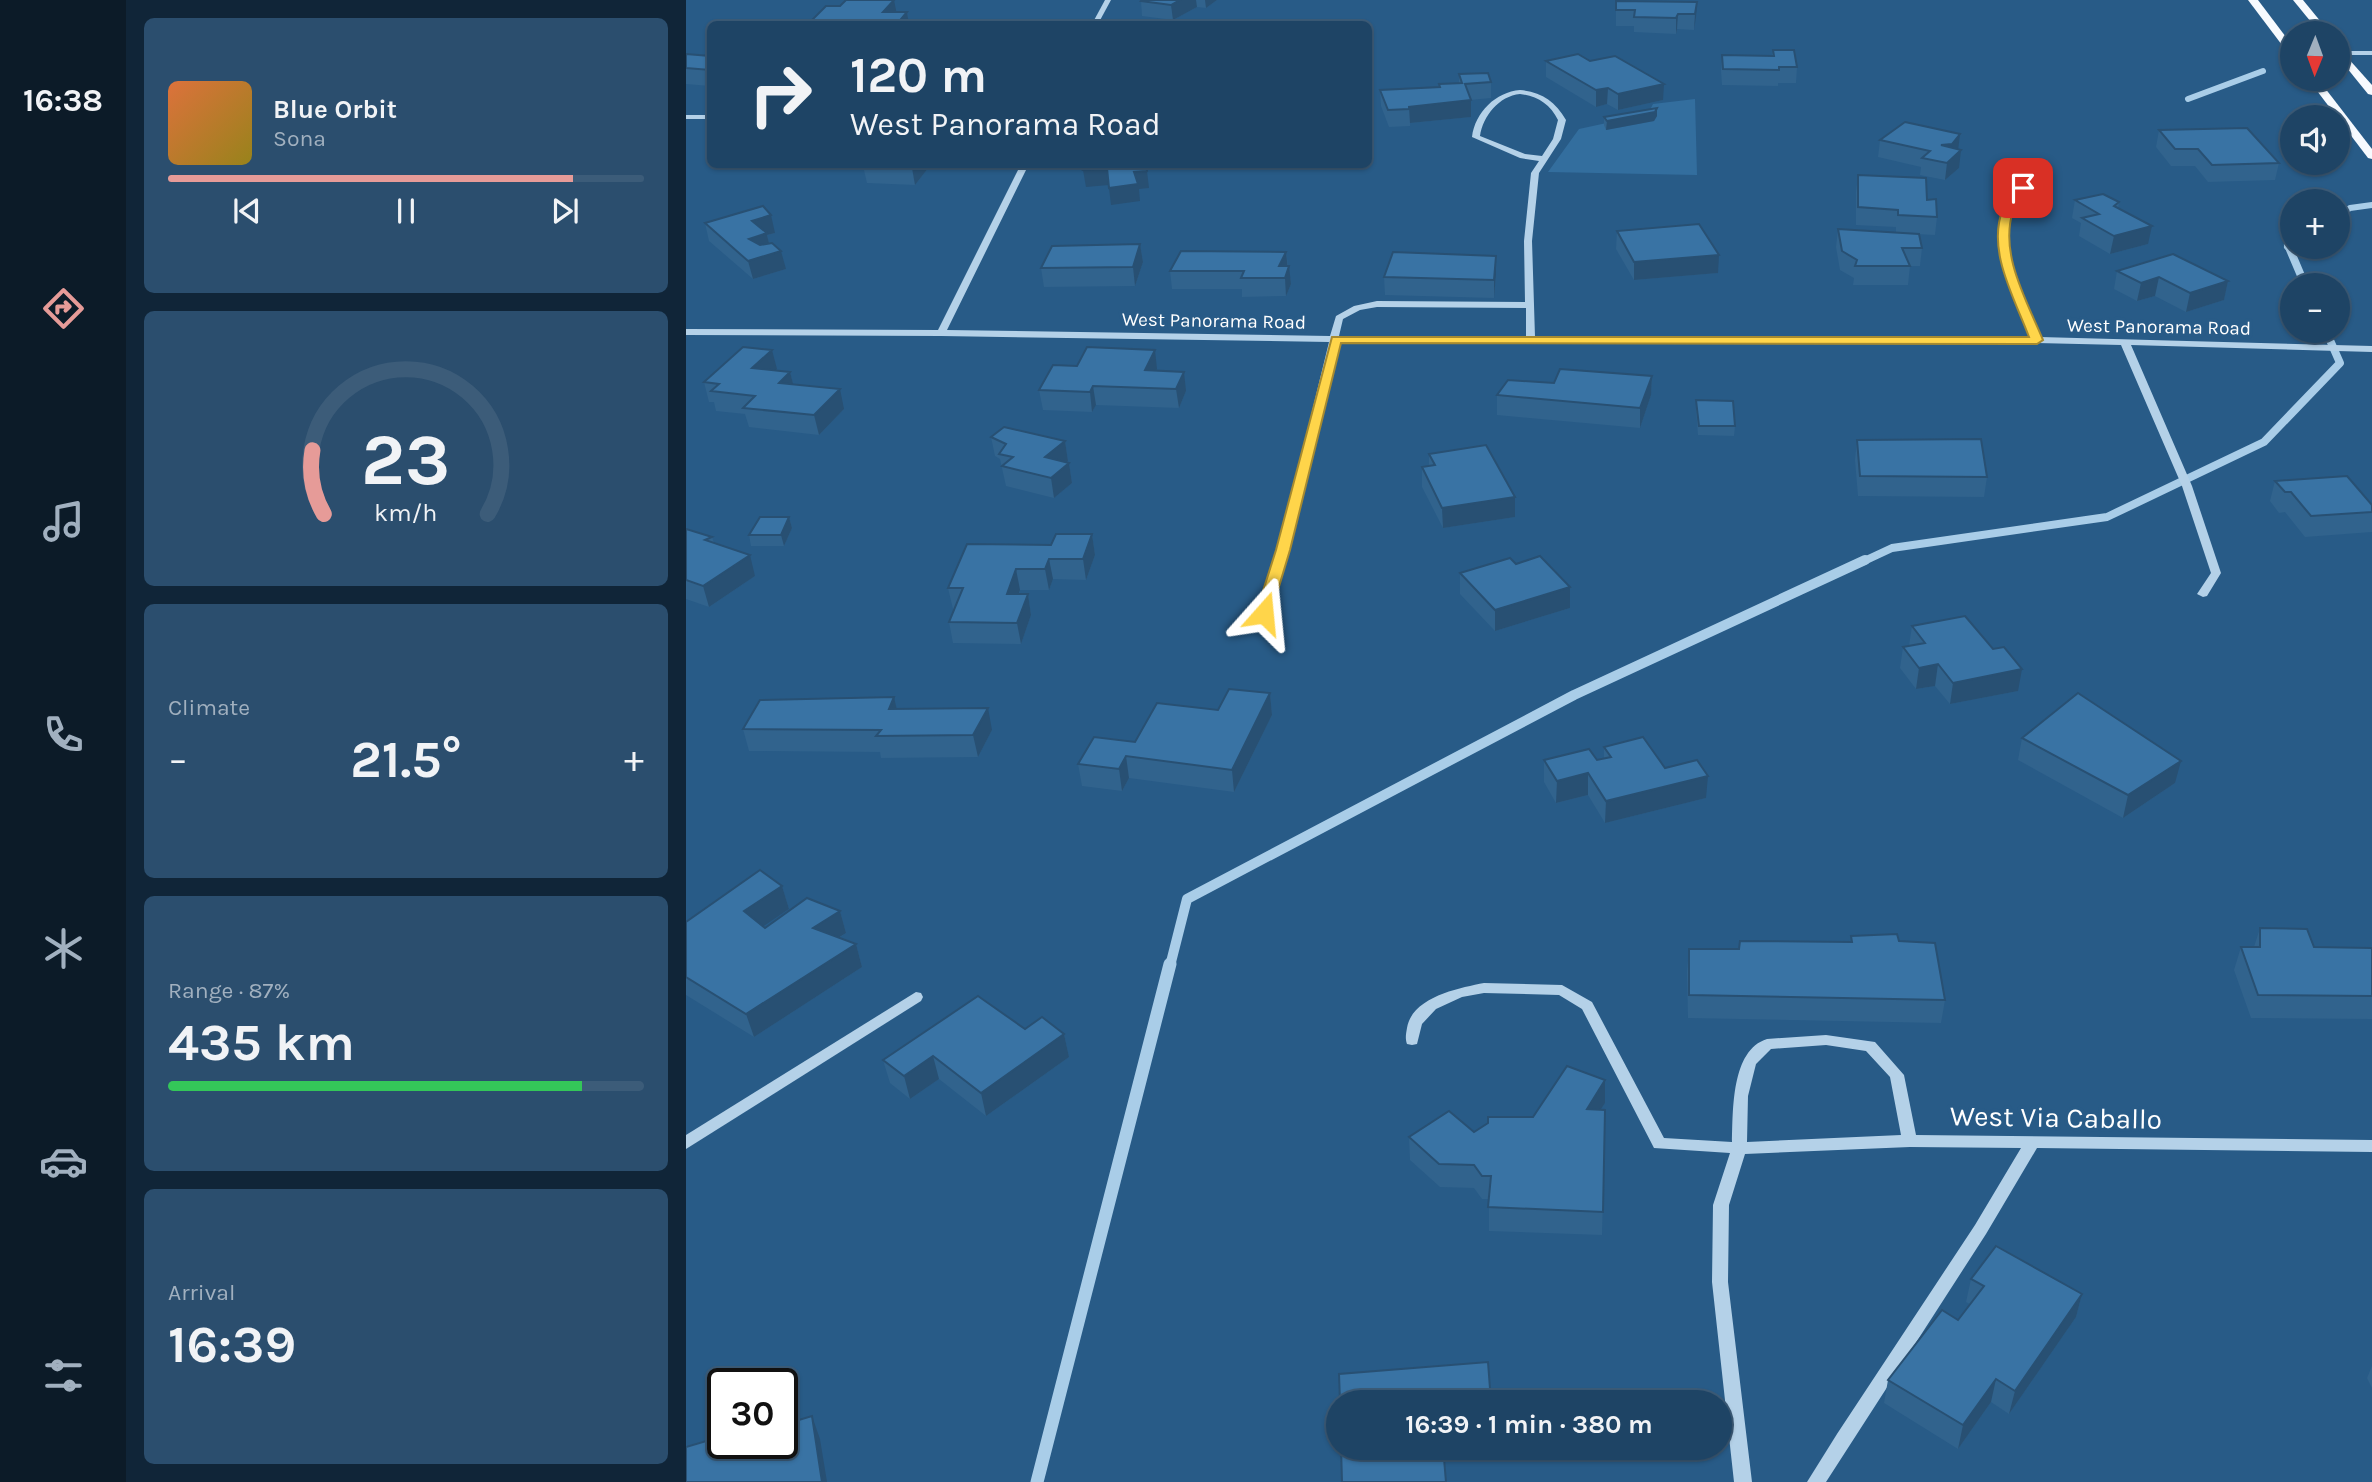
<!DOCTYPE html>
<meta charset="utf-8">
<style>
:root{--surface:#1e4465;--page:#2b4e6e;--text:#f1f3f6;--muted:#a1b0bf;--line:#3c5c79;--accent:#e69b98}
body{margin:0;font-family:Karla,sans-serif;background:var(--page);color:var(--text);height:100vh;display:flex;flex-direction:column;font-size:26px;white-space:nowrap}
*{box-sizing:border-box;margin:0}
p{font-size:23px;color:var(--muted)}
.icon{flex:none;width:38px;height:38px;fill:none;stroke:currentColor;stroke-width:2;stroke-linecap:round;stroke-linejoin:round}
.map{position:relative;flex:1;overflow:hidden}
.side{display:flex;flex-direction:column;gap:18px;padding:18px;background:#102538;width:560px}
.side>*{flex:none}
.banner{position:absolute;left:21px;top:21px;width:665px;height:147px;border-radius:10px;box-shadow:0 2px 5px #0004,0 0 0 2px var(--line);background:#1e4465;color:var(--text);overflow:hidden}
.needle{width:46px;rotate:181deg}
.tools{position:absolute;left:1594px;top:21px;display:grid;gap:14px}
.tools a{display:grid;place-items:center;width:70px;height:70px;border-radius:50%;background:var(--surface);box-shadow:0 2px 5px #0004,0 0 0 2px var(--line);font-size:35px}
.speed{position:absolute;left:21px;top:1368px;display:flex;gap:14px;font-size:35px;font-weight:700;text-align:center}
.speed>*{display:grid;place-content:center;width:91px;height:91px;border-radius:50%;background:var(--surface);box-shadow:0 2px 5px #0004,0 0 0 2px var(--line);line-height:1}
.speed .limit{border:4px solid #111;border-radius:10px;background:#fff;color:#111}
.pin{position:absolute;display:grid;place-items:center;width:60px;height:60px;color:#fff;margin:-30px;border-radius:14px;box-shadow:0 4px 10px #0006}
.me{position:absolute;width:77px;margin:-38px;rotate:18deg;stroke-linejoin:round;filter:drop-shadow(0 0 5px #0008)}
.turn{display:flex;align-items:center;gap:24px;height:147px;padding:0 28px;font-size:32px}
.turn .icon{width:91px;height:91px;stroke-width:2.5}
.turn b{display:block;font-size:49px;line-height:60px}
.big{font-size:52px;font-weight:700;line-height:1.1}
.side .card{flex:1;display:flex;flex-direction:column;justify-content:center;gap:10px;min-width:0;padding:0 24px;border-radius:10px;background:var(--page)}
.side .dial{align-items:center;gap:0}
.dial svg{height:182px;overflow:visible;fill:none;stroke:var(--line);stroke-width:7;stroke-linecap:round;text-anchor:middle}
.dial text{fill:var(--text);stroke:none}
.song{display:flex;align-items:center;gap:21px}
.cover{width:84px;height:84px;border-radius:10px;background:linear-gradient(135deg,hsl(20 70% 55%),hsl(50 70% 35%))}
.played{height:7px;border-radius:4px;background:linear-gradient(90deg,var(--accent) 85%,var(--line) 85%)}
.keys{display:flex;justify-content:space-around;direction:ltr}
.heat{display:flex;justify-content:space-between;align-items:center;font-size:38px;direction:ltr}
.charge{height:10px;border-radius:5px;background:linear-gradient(90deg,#34c759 87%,var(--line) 0)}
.trip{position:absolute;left:640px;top:1390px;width:406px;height:70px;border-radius:35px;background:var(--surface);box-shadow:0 2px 5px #0004,0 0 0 2px var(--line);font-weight:700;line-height:70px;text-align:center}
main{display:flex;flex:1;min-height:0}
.dock{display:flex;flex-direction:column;width:126px;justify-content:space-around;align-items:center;background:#0c1b28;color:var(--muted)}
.dock .icon{width:49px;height:49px}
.dock .active{color:var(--accent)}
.dock b{font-size:32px;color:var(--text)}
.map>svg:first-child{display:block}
</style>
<main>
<nav class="dock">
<b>16:38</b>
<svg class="icon active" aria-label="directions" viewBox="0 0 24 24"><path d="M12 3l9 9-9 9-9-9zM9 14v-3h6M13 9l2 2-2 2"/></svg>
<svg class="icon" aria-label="music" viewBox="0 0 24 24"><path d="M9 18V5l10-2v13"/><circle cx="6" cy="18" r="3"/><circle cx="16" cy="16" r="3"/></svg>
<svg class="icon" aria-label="phone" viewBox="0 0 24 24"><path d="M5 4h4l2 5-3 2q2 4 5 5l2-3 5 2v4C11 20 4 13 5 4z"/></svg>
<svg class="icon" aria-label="climate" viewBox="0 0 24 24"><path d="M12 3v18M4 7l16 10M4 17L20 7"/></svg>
<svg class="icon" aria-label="car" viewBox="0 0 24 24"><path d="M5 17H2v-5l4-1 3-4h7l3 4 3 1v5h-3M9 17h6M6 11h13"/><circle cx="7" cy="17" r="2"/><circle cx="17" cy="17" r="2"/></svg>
<svg class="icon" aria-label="filters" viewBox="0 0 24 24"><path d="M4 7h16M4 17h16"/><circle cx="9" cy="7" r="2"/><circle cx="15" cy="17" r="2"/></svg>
</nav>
<section class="side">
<div class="card">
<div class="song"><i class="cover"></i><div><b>Blue Orbit</b><p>Sona</p></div></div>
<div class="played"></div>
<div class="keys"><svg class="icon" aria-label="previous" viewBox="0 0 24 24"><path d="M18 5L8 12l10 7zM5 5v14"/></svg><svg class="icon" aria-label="pause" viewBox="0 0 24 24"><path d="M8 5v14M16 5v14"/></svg><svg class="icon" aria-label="next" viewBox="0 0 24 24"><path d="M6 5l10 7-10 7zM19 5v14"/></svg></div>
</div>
<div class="card dial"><svg viewBox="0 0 100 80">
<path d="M14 69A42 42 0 1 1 86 69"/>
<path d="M14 69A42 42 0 0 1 9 41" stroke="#e69b98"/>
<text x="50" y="56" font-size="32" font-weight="700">23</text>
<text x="50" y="72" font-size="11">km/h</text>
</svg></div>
<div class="card"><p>Climate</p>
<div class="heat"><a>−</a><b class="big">21.5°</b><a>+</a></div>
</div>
<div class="card"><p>Range · 87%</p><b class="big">435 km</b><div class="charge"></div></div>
<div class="card"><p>Arrival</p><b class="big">16:39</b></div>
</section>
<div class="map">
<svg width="1686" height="1482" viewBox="0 0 1686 1482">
<rect width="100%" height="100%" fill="#285b87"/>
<path fill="#336e9e" d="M1009,99L1011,175L862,172L893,129L962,114L967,104Z"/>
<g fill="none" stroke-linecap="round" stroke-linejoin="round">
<g stroke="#a9cde8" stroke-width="6">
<path d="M1502,99L1577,71"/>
<path d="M1652,216L1664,208L1686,205"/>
<path d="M1601,247L1606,243"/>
</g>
<g stroke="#a9cde8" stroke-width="8">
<path d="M1602,245L1619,285"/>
<path d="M1176,562L1206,548L1421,517L1578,442L1654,363L1640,331"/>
</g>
<path stroke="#a9cde8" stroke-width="10" d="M484,966L501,899L888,695L1179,560"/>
<path stroke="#a9cde8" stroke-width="13" d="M351,1482L484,964"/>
<g fill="#b4d1e8" fill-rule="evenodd">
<path d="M419,0H425L412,24H406Z"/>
<rect x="1652" y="51" width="34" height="4"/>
<path d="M834,90C855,92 869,101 880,120L875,139L853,173L846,241L849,337H1345C1325,290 1294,234 1332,188C1339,179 1346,170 1355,165L1359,167C1348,180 1335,191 1328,206C1308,248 1338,299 1354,337L1686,346V352L1445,345L1506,486L1535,573L1521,596L1517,597L1511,594L1525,573L1496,486L1435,345L1351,343L652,342L602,550L583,613L577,616L571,613L592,550L643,342L255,336L0,335V329L252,330L335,164H343L261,330L644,336L650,316L668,306L691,301L839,302L838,241L845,173L853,161L834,158L786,137C789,112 810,92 834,90ZM834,94C851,96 864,104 872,120L867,139L856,156L839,154L794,136C797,116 813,96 834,94ZM691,307L840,308V337L653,336L657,319L674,310Z"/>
<rect x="0" y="115" width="24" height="4"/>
<path d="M798,983L876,985L906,1002L978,1138L1046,1142C1047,1111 1045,1050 1081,1039L1140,1035L1189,1042L1218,1075L1230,1135L1686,1140V1152L1351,1148L1300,1234L1140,1482H1121L1151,1434L1289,1225L1335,1148L1224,1147L1059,1154L1043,1205L1042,1282L1066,1482H1048L1026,1282L1027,1205L1044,1153L968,1148L896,1009L873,995L798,993L776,997L750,1009L736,1024L731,1044L726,1045L721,1044C719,1038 720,1034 721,1028C726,997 773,988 798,983ZM1140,1045L1180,1051L1204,1077L1215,1135L1061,1142L1062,1096L1070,1064L1085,1049Z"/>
<path d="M230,992L235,993L237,997L235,1001L0,1149V1135Z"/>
</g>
<g fill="#f7fafe" fill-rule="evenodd">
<path d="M1562,0H1572L1606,45V54L1602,53Z"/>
<path d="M1607,0H1617L1644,33H1634Z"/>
<path d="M1652,47L1686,85V95L1682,94L1652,57Z"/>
<path d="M1622,79H1632L1686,149V159L1682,158Z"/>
</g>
</g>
<g fill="#31638d">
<path d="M456,0H531L520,8L511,7L487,20L456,16L455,1Z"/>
<path d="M930,1L1011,2L1008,30L991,29L990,34L948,32V26H930Z"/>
<path d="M211,12H221L223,24H125L124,22Z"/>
<path d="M1087,50L1111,67L1110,83H1092V86L1036,85L1035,71L1036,55L1086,56Z"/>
<path d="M0,54L24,56V86L0,84Z"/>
<path d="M860,61L977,100L932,110L921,104L910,107L860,77Z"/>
<path d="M773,74L805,82V98L784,100L785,117L724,123V126L703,127L695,106L694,90L753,87L773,83Z"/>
<path d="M971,108V116L968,121L920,130L918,125V117Z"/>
<path d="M1473,130L1593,163L1589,180L1522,182L1509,166H1485L1470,147Z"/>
<path d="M1194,140L1272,150L1273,168L1259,180L1234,175L1235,167L1192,157Z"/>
<path d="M177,166L243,167L229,185L181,183Z"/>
<path d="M1172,175L1241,200L1251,217L1249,235L1210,233V227L1170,225V192Z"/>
<path d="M1389,200L1433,202L1432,208L1462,244L1424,254L1393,236L1395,223L1386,218Z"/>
<path d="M19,223L89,233L81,235L83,243L100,269L67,279L23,241Z"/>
<path d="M1152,229L1236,248L1234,266H1224L1222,285H1167L1168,278L1154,270L1150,247Z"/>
<path d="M931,231L1032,273L948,280L930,249Z"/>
<path d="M454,244L457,262L449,286L358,287L355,268Z"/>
<path d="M600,252L605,284L600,296L556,297V289H486L484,271Z"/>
<path d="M810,256V274L808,298L699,295L698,277Z"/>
<path d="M1431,271L1542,281L1538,300L1500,312L1469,296L1451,301L1428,289Z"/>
<path d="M91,369L89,370L104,372L107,384L158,409L133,435L63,427L59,414L30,411L28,402H23L18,382Z"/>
<path d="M471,369L470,371L500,391L493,408L410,405L406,412L357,410L353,390Z"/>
<path d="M966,376L965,395L954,428L811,415V395L868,383Z"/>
<path d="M1010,400L1049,426L1048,436L1012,435L1010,410Z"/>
<path d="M305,437L379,441L382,461L381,462L383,463L386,483L368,498L320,486L314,459L309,456Z"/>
<path d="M1171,440L1301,477L1298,497L1172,496L1169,460Z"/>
<path d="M743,454L829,517L757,528L736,487V467L743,466Z"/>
<path d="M1589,481L1686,505V532L1619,537L1599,512L1593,513L1584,501Z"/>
<path d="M103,517L106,528L98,546H65L63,535Z"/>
<path d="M0,529L26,537L28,543L69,576L23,607L0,599Z"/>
<path d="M406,534L409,555L400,580L367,579L363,590H334L333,594H342L345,615L335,644L267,643L263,622L268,609H267L262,588L365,545Z"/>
<path d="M830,564L884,608L809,631L774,594V573Z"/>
<path d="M1226,626L1307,649L1332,691L1264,704L1249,686L1230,689L1214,668L1217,647L1223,646Z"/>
<path d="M584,693L586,715L548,792L443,778L436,791L396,786L392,764L532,710Z"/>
<path d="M210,709L306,730L292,757L195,758L194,752L63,751L57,729Z"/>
<path d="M1336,738L1489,783L1437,818L1332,760Z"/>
<path d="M918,747L979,768L1020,798L919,823L902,795L870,803L858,782V760H911L918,759Z"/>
<path d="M96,886L103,909L77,926L79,928L154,911L160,933L153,938L170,944L176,967L68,1037L0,995V922Z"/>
<path d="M1574,928L1628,947L1686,948V1019L1565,1018L1548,970L1555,947H1568Z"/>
<path d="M1165,936L1213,941L1259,1000L1255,1023L1002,1018L1001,972L1003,949H1053L1165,942Z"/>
<path d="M339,1029L378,1034L383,1057L300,1116L253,1079L224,1099L204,1083L197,1060Z"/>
<path d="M919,1103L915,1109L919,1110L916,1235L803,1231V1199H796L788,1188L754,1187L724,1160L723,1137L788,1132L847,1117Z"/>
<path d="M1285,1279L1396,1294L1390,1317L1323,1414L1305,1402L1272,1449L1198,1403L1202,1380L1272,1320L1284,1304L1280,1302Z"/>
<path d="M1686,1366V1388L1681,1378Z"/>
</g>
<g fill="#285073">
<path d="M208,0L211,15L197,12Z"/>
<path d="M494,0H510L511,7L487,20L485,5Z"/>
<path d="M519,0H531L520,8Z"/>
<path d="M1011,2L1010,17L1008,30L1009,14Z"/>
<path d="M221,12L223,24H211Z"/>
<path d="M992,14L991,29L990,34V18Z"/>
<path d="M978,84L977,100L932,110V94Z"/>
<path d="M922,88L921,104L910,107V90Z"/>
<path d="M785,100V117L724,123L723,107Z"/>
<path d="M971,108V116L968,121L920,130L921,121Z"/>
<path d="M1274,134L1272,151L1275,150L1273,168L1259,180L1261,163L1255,145Z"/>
<path d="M228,164H242L243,167L229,185L226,168Z"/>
<path d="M421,168L423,185L400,187L397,170Z"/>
<path d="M461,171L463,188L453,189L454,201L425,205L423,188L448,172Z"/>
<path d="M85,215L89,233L81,235L85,251L63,239L66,221Z"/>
<path d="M1466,226L1462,244L1424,254L1428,236Z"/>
<path d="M454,244L457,262L449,286L447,267Z"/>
<path d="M95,251L100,269L67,279L62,261Z"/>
<path d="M600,252L602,270L593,266Z"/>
<path d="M1033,255L1032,273L948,280V262Z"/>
<path d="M810,256V274L808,298V280Z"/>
<path d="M603,266L605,284L600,296L599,278Z"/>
<path d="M1473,277L1469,296L1451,301L1455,283Z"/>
<path d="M1542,281L1538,300L1500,312L1504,293Z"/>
<path d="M86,350L91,369L71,387L66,368Z"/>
<path d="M469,350L471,369L461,389L459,370Z"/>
<path d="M104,372L109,391L93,383Z"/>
<path d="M498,372L500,391L493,408L490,389Z"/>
<path d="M966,376L965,395L954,428V408Z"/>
<path d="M407,386L410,405L406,412L404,392Z"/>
<path d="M154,389L158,409L133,435L128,415Z"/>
<path d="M379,441L382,461L363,477L359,457Z"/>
<path d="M383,463L386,483L368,498L365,478Z"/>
<path d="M829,497V517L757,528L756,508Z"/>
<path d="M103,517L106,528L98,546L95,535Z"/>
<path d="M406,534L409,555L400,580L397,559Z"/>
<path d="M64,555L69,576L23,607L17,586Z"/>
<path d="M363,559L367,579L363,590L359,569Z"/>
<path d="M330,569L334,590L325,615L321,594Z"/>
<path d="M884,587V608L809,631V610Z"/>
<path d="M342,594L345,615L335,644L331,623Z"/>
<path d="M1252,664L1249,686L1230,689L1233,668Z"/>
<path d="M1336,669L1332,691L1264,704L1267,683Z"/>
<path d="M584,693L586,715L548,792L546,770Z"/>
<path d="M208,697L213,719L203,709Z"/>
<path d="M302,708L306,730L292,757L287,735Z"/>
<path d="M440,756L443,778L436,791L433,769Z"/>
<path d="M1495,761L1489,783L1437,818L1442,795Z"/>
<path d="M902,773V795L870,803L871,781Z"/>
<path d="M1022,776L1020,798L919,823L920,801Z"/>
<path d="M96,886L103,909L66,934L58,911Z"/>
<path d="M154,911L160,933L133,950L127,928Z"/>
<path d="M170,944L176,967L68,1037L60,1014Z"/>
<path d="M378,1034L383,1057L300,1116L295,1093Z"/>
<path d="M247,1056L253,1079L224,1099L218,1076Z"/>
<path d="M919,1080V1103L900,1132L901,1109Z"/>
<path d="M1396,1294L1390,1317L1323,1414L1329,1391Z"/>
<path d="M1310,1379L1305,1402L1272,1449L1277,1425Z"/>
<path d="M126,1416L134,1439L141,1482H136Z"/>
</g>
<g fill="#3973a4" stroke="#285073" stroke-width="2">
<path d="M160,0H208L197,12H221L211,24L124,22L140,6H154Z"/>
<path d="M456,0H494L485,5L455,1Z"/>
<path d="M930,1L1011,2L1009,14H992L990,18L948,17L949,10H930Z"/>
<path d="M1087,50H1108L1111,67H1093V70L1037,69L1036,55L1088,56Z"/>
<path d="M0,54L24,56V70L0,68Z"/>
<path d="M892,54L904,61L929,56L978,84L932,94L922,88L910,90L860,61Z"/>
<path d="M802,73L805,82L779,84L785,100L723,107V109L702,110L694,90L754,87L753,84L776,83L773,74Z"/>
<path d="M971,108L969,112L921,121L918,117Z"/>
<path d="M1219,122L1274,134L1266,144L1255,145L1275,150L1261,163L1236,158L1244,151L1194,140Z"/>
<path d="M1561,128L1593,163L1526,165L1512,149H1489L1473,130Z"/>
<path d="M178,164H228L226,168L177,166Z"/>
<path d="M399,164H460L461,171L448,172L452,184L423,188L421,168L397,170Z"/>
<path d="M1172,175L1240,178L1241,200L1250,199L1251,217L1212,215V210L1172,207Z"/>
<path d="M1417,194L1433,202L1428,206L1466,226L1428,236L1396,218L1413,214L1389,200Z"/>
<path d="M77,206L85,215L66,221L81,233L63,239L74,245L86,243L95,251L62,261L19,223Z"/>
<path d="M1013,224L1033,255L948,262L931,231Z"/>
<path d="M1152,229L1233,234L1236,248H1216L1224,266H1169L1171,260L1156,251Z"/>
<path d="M454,244L447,267L355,268L366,246Z"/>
<path d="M495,251L600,252L593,266H603L599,278H555L558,271H484Z"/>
<path d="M707,252L810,256L808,280L698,277Z"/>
<path d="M1487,254L1542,281L1504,293L1473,277L1455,283L1431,271Z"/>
<path d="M57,347L86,350L66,368L104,372L93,383L154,389L128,415L57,408L69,396L25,391L33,384L18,382Z"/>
<path d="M401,347L469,350L459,370L498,372L490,389L407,386L404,392L353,390L367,365L391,366Z"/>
<path d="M874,369L966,376L954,408L811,395L822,380L868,383Z"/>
<path d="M1010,400L1047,401L1049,426H1013Z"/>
<path d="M318,427L379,441L359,457L383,463L365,478L316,466L327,457L313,454L320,444L305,437Z"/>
<path d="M1295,439L1301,477L1174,476L1171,440Z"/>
<path d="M800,445L829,497L756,508L736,467L749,465L743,454Z"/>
<path d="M1661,476L1686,505V512L1625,516L1605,492H1599L1589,481Z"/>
<path d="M74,517H103L95,535H63Z"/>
<path d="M0,529L26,537L19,540L64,555L17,586L0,580Z"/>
<path d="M370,534H406L397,559H363L359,569H330L321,594H342L331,623L263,622L277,588H262L281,544L365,545Z"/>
<path d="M854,556L884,587L809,610L774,573L824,558L830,564Z"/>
<path d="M1279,616L1307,649L1318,647L1336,669L1267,683L1252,664L1233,668L1217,647L1239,643L1226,626Z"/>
<path d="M543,689L584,693L546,770L440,756L433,769L392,764L408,737L449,742L471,703L532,710Z"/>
<path d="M1392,693L1495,761L1442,795L1336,738Z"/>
<path d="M208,697L203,709L302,708L287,735L190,736L195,730L57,729L74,700Z"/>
<path d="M957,737L979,768L1011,760L1022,776L920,801L902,773L871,781L858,760L903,749L911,760L925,757L918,747Z"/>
<path d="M74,870L96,886L58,911L79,928L121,898L154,911L127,928L170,944L60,1014L0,977V922Z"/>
<path d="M1574,928L1621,929L1628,947L1686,948V996L1572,995L1555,947H1574Z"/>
<path d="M1211,934L1213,941L1249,943L1259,1000L1003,995V949H1053L1054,941L1166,942L1165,936Z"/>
<path d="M292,996L339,1029L356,1017L378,1034L295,1093L247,1056L218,1076L197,1060Z"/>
<path d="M881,1066L919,1080L901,1109L919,1110L917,1212L802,1207L805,1176H796L788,1165L753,1164L723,1137L763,1111L788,1132L802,1123V1117H847Z"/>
<path d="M1310,1246L1396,1294L1329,1391L1310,1379L1277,1425L1202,1380L1256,1310L1272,1320L1298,1286L1285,1279Z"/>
<path d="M802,1362L805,1402H654L653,1374Z"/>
<path d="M126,1416L136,1482H0V1447L37,1436V1444H96V1425Z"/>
<path d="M655,1447H757L760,1482H656Z"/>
</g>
<path fill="#ffd54a" stroke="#a68a30" stroke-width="2" d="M1333,186L1342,188C1337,195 1330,203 1327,211C1313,254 1341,301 1357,340L1351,344L655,343L604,550L585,613L578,617L570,613L590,550L646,337H1343C1329,299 1300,250 1317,209C1320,201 1328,193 1333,186Z"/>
<g text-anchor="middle" stroke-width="7" stroke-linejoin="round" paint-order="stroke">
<g font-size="19" fill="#fff" stroke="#285b87">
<text transform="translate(528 320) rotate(1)" y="7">West Panorama Road</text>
<text transform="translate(1473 326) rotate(1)" y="7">West Panorama Road</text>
</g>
<g font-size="28" fill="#fff" stroke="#285b87">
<text transform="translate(1370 1117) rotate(1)" y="10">West Via Caballo</text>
</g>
</g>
</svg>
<div class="tools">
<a><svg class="needle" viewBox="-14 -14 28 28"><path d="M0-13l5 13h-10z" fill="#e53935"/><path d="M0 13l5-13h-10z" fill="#a1b0bf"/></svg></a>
<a><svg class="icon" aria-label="sound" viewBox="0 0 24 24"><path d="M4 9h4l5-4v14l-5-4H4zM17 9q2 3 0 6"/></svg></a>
<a>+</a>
<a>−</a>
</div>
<div class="speed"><div class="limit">30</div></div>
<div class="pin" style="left:1337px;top:188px;background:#d93025"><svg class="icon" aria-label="arrive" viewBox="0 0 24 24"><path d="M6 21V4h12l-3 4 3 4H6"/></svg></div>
<svg class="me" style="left:578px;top:613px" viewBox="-20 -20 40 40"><path d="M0-17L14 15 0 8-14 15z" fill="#ffd54a" stroke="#fff" stroke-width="4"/></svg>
<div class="trip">16:39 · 1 min · 380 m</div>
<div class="banner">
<div class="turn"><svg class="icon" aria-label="right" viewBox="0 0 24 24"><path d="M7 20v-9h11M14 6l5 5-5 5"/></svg><div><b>120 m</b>West Panorama Road</div></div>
</div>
</div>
</main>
